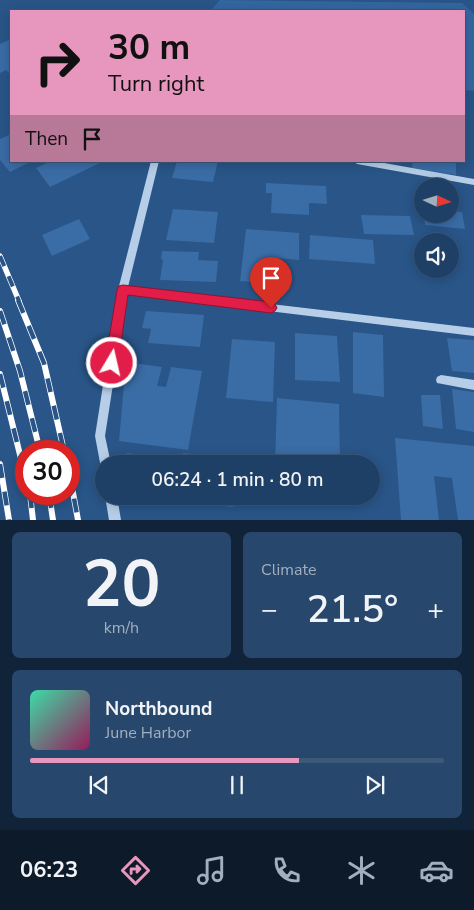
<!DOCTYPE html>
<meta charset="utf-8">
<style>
:root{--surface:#1f4066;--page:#27476c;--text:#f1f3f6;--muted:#a1afbf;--line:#3c597a;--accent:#e797bd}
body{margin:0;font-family:"Nunito Sans",sans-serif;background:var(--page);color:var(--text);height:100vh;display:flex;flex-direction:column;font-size:19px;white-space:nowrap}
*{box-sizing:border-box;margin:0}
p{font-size:16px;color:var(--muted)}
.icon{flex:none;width:28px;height:28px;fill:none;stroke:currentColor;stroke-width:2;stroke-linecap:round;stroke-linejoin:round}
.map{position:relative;height:520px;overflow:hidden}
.details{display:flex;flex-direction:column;gap:12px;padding:12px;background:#112338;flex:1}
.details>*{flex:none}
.hud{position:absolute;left:10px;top:10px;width:455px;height:152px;border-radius:0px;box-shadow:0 2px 12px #0003,0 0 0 1px var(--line);background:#e797bd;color:#111;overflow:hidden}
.needle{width:32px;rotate:94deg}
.tools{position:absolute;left:414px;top:178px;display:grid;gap:10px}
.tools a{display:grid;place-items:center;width:45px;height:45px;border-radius:50%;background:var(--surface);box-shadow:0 2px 12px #0003,0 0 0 1px var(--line);font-size:25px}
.speed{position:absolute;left:15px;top:440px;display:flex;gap:10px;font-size:25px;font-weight:700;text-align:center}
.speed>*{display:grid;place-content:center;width:65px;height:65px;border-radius:50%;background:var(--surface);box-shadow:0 2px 12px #0003,0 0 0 1px var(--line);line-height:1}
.speed .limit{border:8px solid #d22;background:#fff;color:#111}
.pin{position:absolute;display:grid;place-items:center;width:42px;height:42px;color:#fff;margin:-51px -21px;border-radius:50% 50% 50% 0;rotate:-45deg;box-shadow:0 0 5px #0007}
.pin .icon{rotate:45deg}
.me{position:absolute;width:55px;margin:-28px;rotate:9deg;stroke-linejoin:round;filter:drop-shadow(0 0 4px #0008)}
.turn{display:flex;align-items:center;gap:18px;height:105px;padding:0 15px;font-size:22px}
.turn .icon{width:65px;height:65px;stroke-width:2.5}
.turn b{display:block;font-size:35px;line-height:42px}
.then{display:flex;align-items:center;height:48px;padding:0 15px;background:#0003;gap:10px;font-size:19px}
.big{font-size:38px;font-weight:600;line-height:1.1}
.details .widget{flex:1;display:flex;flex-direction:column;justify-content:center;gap:8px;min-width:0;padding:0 18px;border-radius:8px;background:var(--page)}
.details .dial{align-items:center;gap:0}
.dial b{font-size:65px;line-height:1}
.song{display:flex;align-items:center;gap:15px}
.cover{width:60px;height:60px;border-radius:8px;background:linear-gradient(135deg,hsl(160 70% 55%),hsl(330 70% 35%))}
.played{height:5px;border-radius:2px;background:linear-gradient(90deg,var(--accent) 65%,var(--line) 65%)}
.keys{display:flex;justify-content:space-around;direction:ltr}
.heat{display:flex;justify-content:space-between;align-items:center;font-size:28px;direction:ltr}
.details .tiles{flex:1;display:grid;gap:12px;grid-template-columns:1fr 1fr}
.widget:last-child{grid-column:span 2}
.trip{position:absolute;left:95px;top:455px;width:285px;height:50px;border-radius:25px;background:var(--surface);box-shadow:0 2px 12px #0003,0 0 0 1px var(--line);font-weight:600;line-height:50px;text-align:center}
.dock{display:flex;height:80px;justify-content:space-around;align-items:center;background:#0c1a29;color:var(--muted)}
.dock .icon{width:35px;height:35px}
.dock .active{color:var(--accent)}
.dock b{font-size:22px;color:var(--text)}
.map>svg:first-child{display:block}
</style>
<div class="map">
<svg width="474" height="520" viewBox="0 0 474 520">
<rect width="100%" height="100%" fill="#295588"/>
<path fill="#3467a0" d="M220,0L462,3L474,14V91L464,90V11H210Z"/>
<g fill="#3a6ca5">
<path d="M11,39V75L6,70L0,73V44Z"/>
<path d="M11,134V161H32L10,172L0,160V139Z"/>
<path d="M51,161H104L50,187L36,168Z"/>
<path d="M177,161H218L213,182L172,178Z"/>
<path d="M413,161H456V175L412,168Z"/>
<path d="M266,183L326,186L327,204L309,203V215L271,213L272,193H266Z"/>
<path d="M173,209L218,212L214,243L166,240Z"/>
<path d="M450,211L462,212L465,229L425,225L424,214H450Z"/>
<path d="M361,215L410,216L414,235L364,234Z"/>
<path d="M79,219L90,239L52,256L42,235Z"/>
<path d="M246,229L299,233V260L277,258L276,283L240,281Z"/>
<path d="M310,235L373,240L375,264L309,259Z"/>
<path d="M162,251L199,252L198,260L218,261L216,282L160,280L163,260L161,259Z"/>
<path d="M146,311L204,315L200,347L148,343L151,329L142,328Z"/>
<path d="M353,332L383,335L384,397L353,393Z"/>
<path d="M295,333L337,336L340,382L295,380Z"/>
<path d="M447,338L474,340V373L452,371Z"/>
<path d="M232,339L275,342L273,402L226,398Z"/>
<path d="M126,362L162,367L157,386L166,387L171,367L202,371L188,450L119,441Z"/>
<path d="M452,389L474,392V432L456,429Z"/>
<path d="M421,395H440L443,429L423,426Z"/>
<path d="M277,398L339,404L340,464H275Z"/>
<path d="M395,438L474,446V520H458L452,478L434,476L439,520H401Z"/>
<path d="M127,453L171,458L170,464H124Z"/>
<path d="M183,453L238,459L237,464H181Z"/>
<path d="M176,496H234L233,507L176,501Z"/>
</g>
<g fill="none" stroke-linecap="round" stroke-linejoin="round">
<g fill="#b6cee8" fill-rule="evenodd">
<path d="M151,161H159L128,287L474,328V336L127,294L105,436L111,464H104V469L101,468L95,436L118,290Z"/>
<path d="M353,161H373L474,179V185L357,164Z"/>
<path d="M441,375L474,380V390L437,383L436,380L437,377Z"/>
<path d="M105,496H117L121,520H109Z"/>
</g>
<g stroke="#fff" stroke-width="5.5">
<path id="rail-far1" d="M0,256L19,301"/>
</g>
<g stroke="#fff" stroke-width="6">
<g id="rail">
<path d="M18,300L44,363L64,451"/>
<path d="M0,311L20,371L40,451"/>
<path d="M0,374L26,479"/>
<path d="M0,464L9,520"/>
<path d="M69,471L78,520"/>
<path d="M30,494L33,520"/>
<path d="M49,494L53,520"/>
</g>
</g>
<use href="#rail-far1" stroke="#295588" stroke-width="4" stroke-dasharray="11" stroke-linecap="butt"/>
<use href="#rail" stroke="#295588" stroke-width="4.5" stroke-dasharray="14" stroke-linecap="butt"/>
</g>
<path fill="#e11d48" stroke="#92132f" d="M123,285L271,302L275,304L277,308L275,311L271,313L128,295L118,363L116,367L112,369L107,367L105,363L117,290L119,286Z"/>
</svg>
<div class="tools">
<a><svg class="needle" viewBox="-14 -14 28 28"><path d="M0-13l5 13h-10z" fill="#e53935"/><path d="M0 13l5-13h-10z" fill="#a1afbf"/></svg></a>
<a><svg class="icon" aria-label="sound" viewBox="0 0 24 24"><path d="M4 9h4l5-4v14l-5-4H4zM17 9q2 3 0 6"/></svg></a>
</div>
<div class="speed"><div class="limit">30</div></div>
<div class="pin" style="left:271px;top:308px;background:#d93025"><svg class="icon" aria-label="arrive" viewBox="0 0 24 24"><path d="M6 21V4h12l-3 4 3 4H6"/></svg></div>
<svg class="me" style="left:112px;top:363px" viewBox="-20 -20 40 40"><circle r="17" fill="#e11d48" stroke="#fff" stroke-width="3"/><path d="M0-11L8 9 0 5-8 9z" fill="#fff"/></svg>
<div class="trip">06:24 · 1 min · 80 m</div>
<div class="hud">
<div class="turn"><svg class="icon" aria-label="right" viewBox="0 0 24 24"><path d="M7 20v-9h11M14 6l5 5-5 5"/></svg><div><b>30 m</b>Turn right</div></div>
<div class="then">Then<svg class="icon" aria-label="arrive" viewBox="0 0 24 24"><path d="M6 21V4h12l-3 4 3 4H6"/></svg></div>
</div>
</div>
<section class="details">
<div class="tiles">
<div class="widget dial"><b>20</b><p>km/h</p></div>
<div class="widget"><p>Climate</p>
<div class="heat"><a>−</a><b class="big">21.5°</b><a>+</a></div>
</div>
<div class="widget">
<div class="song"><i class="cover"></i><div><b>Northbound</b><p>June Harbor</p></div></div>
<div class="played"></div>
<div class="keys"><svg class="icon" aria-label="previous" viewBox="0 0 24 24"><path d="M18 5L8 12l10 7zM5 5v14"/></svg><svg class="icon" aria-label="pause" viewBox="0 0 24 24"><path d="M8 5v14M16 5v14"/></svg><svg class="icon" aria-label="next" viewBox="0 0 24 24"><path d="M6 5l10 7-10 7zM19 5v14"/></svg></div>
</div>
</div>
</section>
<nav class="dock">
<b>06:23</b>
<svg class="icon active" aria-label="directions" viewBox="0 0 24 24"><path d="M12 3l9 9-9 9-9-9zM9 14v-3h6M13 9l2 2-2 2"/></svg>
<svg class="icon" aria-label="music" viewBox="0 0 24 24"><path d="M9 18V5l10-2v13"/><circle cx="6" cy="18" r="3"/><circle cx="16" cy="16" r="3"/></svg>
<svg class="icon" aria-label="phone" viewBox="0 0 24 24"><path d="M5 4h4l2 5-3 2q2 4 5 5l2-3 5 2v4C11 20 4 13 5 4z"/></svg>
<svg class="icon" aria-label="climate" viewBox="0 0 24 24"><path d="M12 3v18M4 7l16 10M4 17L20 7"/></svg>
<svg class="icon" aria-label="car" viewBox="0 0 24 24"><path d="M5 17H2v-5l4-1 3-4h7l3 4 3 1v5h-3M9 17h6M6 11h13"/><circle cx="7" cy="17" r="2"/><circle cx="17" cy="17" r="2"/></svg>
</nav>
